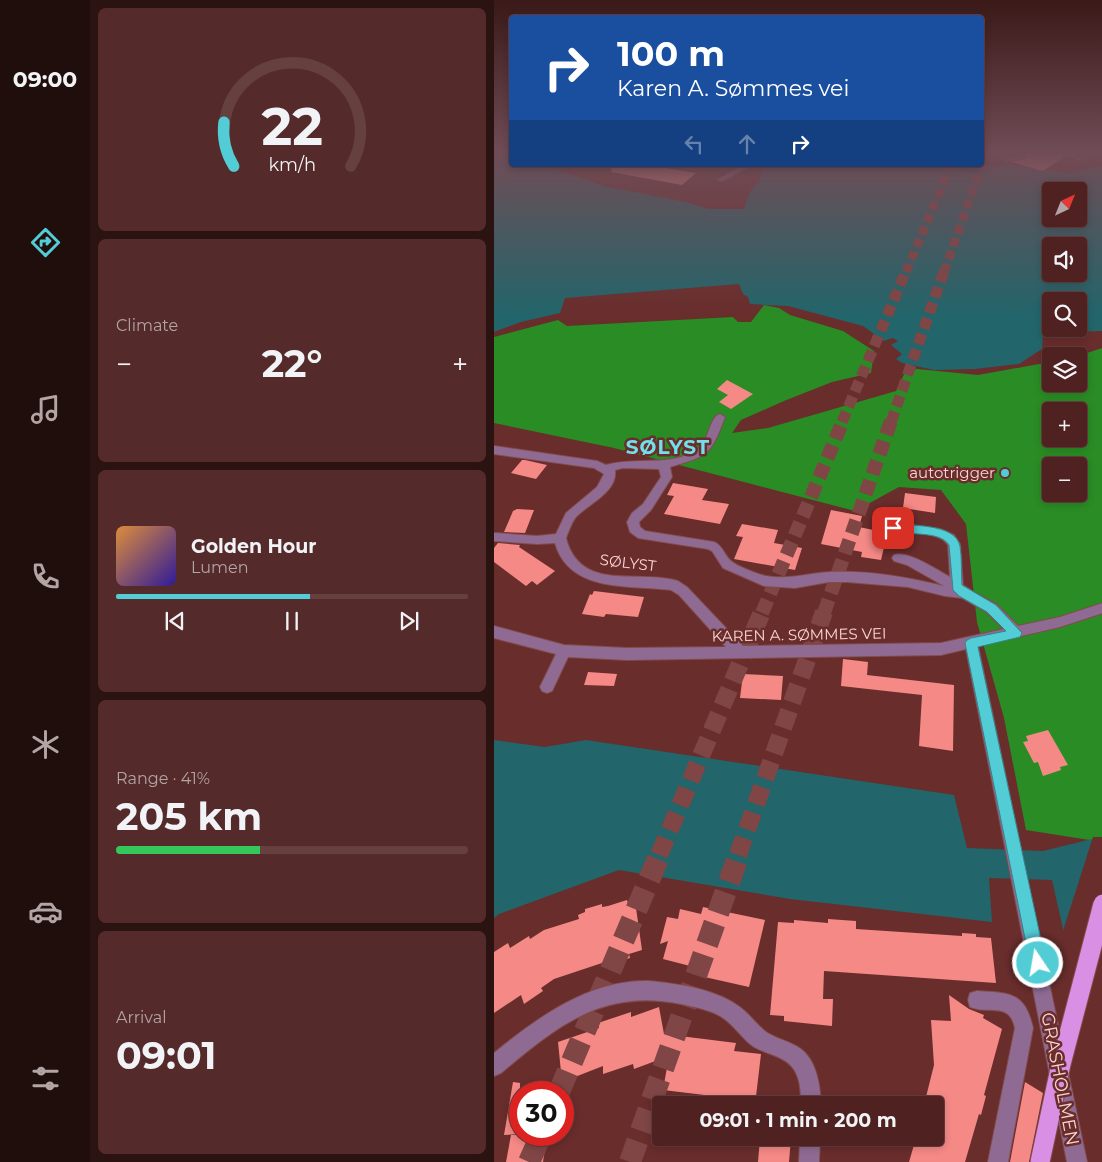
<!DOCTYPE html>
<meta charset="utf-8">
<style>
:root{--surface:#4f2221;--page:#552a2a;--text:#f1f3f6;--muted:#b3a4a5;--line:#663f3f;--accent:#52ccd5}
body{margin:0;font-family:Montserrat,sans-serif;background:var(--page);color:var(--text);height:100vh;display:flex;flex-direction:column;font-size:19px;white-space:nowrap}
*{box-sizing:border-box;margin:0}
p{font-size:16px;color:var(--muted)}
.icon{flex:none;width:28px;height:28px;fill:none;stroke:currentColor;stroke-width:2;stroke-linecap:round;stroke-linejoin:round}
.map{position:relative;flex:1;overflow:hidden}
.panel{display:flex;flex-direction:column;gap:8px;padding:8px;background:#2b1312;width:404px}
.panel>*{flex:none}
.top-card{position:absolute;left:15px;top:15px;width:475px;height:152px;border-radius:5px;box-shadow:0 2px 8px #0003,0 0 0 1px var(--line);background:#1a4fa0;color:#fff;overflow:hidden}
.needle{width:32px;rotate:43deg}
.fabs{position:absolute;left:548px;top:182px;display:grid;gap:10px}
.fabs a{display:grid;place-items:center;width:45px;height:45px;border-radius:5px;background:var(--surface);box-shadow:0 2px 8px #0003,0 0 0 1px var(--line);font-size:25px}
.speed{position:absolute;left:15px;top:1081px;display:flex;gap:10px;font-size:25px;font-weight:700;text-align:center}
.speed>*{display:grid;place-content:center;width:65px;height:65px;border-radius:50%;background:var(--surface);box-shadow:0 2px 8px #0003,0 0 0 1px var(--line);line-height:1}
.speed .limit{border:8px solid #d22;background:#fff;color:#111}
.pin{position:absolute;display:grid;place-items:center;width:42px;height:42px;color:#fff;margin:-21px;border-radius:10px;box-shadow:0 2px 8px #0006}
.me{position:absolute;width:55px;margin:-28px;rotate:348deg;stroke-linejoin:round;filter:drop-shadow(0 0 4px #0008)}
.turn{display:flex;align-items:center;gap:18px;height:105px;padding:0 25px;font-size:22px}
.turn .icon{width:65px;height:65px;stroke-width:2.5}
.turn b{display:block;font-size:35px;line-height:42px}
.lanes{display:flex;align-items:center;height:48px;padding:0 25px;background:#0003;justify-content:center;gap:25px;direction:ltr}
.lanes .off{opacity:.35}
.big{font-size:38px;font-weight:700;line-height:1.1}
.panel .card{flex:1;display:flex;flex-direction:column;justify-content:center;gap:8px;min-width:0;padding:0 18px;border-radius:8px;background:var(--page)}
.panel .dial{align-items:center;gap:0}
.dial svg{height:130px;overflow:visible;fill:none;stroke:var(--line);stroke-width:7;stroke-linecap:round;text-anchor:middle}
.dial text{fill:var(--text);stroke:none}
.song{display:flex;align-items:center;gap:15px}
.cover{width:60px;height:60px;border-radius:8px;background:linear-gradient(135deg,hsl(30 70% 55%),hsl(250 70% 35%))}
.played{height:5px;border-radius:2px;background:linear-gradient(90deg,var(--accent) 55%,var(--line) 55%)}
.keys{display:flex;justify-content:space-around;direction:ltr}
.heat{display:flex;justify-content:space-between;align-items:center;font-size:28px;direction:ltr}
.charge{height:8px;border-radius:4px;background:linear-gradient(90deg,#34c759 41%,var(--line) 0)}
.trip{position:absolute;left:158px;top:1096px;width:292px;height:50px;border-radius:5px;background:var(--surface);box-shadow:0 2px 8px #0003,0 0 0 1px var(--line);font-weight:700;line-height:50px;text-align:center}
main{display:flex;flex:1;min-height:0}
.menu{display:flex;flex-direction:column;width:90px;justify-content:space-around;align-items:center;background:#200e0d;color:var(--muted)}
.menu .icon{width:35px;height:35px}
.menu .on{color:var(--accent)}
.menu b{font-size:22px;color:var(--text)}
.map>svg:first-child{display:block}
</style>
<main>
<nav class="menu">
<b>09:00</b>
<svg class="icon on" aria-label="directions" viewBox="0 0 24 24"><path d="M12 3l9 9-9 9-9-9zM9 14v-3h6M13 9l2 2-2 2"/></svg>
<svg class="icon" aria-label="music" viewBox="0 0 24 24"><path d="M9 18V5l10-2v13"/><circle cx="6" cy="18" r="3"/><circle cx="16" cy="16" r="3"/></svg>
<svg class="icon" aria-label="phone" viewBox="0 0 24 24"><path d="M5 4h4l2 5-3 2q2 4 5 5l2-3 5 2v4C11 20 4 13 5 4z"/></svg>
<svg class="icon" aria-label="climate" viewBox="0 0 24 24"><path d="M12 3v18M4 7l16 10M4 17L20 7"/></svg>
<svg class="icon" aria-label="car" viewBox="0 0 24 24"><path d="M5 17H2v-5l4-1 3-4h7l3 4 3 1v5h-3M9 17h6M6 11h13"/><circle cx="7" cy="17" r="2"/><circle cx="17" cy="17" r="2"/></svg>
<svg class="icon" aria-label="filters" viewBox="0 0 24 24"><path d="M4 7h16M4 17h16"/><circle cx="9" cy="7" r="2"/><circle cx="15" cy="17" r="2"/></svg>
</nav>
<section class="panel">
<div class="card dial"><svg viewBox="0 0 100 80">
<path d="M14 69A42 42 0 1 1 86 69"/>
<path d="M14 69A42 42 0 0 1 8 42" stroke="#52ccd5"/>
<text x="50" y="56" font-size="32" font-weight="700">22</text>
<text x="50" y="72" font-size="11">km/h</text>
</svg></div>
<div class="card"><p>Climate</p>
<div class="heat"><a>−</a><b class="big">22°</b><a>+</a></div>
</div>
<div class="card">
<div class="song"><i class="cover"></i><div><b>Golden Hour</b><p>Lumen</p></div></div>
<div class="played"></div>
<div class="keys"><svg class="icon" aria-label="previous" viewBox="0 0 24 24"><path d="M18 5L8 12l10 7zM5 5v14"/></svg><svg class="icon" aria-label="pause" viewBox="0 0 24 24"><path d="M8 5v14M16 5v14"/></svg><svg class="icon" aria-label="next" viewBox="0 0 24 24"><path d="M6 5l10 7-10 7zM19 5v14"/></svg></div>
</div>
<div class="card"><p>Range · 41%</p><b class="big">205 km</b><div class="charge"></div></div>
<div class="card"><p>Arrival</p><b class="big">09:01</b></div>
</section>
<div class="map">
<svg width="609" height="1162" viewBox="0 0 609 1162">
<rect width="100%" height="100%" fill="#692d2c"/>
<path fill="#2a8c24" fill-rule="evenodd" d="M270,305L285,308L296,315L349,331L380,351L377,373L338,382L290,401L247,420L238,433L274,428L402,391L413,368L484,375L556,362V384H584V356L608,348V842L532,830L510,718L483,622L472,524L447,490L405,487L361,511L120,448L0,423V337L64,320L73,326L239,317L244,322H257ZM556,411H584V439H556ZM556,466H584V494H556Z"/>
<g fill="#22656a" fill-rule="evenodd">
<path d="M0,153H17L18,165H56L58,168L110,186L196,203L214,209H250L256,192L266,180L267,172L283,165L292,168L297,165L488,164L499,168L510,164L575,173L608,165V331L549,333L548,349L525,364L481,369L440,370L408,363L402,359L408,354L397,345L404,341L399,338L390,341L369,326L294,306L256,304L254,297L249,294L245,284L71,298L66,313L27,322L0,332ZM556,191H584V219H556ZM556,246H584V274H556ZM556,301H584V329H556Z"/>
<path d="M0,740L51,747L92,740L460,795L473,848L549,851L598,839H608L576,960L558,880L495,878L498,922L296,899L125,870L5,914L0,918Z"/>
</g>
<path fill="#692d2c" d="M599,837H609V1018L574,961L568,934Z"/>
<g fill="#f58986">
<path d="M531,153H563L570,157L549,171L517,162L532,158Z"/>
<path d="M118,165H153L202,173L188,185L117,172Z"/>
<path d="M233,380L259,394L237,409L225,402L234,395L223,389Z"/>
<path d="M28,460H31L53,465L42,479L17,473Z"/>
<path d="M179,483L214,489L208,500L235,504L226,524L170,514L180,496L173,495Z"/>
<path d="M411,493L442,497L441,513L409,508Z"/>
<path d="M23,509L40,510L31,533L10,532L19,511Z"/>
<path d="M337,510L368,516L365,527L389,532L388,535L392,539L387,560L367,557L368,552L327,544Z"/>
<path d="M248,524L284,530L280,543L308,548L301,570L240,559L249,537L242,536Z"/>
<path d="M4,543L26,545L25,547L61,571L43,585L38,581L32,586L0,562V548Z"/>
<path d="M100,591L150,597L144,617L112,614L110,617L88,614L96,594L98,595Z"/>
<path d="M349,659L374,662L373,675L460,685L459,751L425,746L428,695L347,686Z"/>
<path d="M94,672L123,674L120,686L90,685Z"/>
<path d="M249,674L289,676L287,700L246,698Z"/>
<path d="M554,730L574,765L566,767L567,770L549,776L544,762L540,763L529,742L534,741L532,736Z"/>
<path d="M133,900L134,903L141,901L148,950L135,954L136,958L117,964V960L60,979L47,988L49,991L30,1004L27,995L0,1013V952L14,943L16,948L35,936L36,939L50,930L85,919L84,915L91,912V909L108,904V907L114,906Z"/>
<path d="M209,907L271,920L255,987L206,976L207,971L196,968V966L169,959L174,941L166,944L173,917L184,919L186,909L207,914Z"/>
<path d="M334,919L362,921V929L468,936V933L482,934V937L497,938L502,983L330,971L329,999H339L338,1026L290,1021V1016L276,1015L284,922L300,923V920L334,923Z"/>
<path d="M455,995L475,1009L490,1015L489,1018L508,1029L490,1095L492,1096L487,1115L485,1114L471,1162H415L422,1138H441V1105H430L440,1065L437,1020L457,1021Z"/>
<path d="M165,1007L170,1034L242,1043L240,1051L267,1054L261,1105H226L227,1097L169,1090L175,1056L140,1069L139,1064L109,1074V1066L68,1082L64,1042L105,1028L104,1023L137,1012V1017Z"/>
<path d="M19,1082L26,1083V1134L10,1135Z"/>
<path d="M531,1082L549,1093L535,1162H516Z"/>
<path d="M17,1135H53L49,1162H12Z"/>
<path d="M266,1138H297L295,1162H264Z"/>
</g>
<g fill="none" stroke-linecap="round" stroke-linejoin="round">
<g stroke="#7f4645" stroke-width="9" stroke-dasharray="9 4.5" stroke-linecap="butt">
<path d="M412,272L457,165"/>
<path d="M450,272L492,153"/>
</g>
<g stroke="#7f4645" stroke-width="11" stroke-dasharray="11 5.5" stroke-linecap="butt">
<path d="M348,422L412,271"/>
<path d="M397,422L450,271"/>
</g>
<g stroke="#7f4645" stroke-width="14" stroke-dasharray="14 7" stroke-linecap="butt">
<path d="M268,613L349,421"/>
<path d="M330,613L397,421"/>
</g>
<g stroke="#7f4645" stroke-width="18" stroke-dasharray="18 9" stroke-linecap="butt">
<path d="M165,855L268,612"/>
<path d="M244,855L330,612"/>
</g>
<g stroke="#7f4645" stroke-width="22" stroke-dasharray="22 11" stroke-linecap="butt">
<path d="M65,1092L166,854"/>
<path d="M35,1162L47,1135"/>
<path d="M136,1162L245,854"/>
</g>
<g stroke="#834b4a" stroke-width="2">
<g id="minor">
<path d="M521,153H528L531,157L511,162V160L524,156Z"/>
<path d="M565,153H576L588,158L585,160Z"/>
<path d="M250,165H258L228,181L223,180Z"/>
<path d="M226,414L231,417C217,455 214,456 176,467L178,477L157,510L145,522L146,527L151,531L220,542C229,546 230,555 237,561C242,566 266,575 272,576C295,580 315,573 336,572C374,570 413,577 450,586L413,565L400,561L398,558L400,555C414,550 443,570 456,577L454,545C446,532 420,533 406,531L400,538L396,539L390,535L394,527L405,523L446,529L460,535L466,544L469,585L481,593L502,604L524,626L566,617L609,603V613L566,627L484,646L593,1162H573L472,649L447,655L133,660L74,657L58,691L53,693L48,691L46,687L62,654L0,638V626L70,645L133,648L232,647L185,595L177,590C136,585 75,593 61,543L43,544L0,541V533H2L43,536L62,534L72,513L103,487L110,474L100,468L0,454V446L103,461L112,465C143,456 176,468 204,449C215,442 215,417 226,414ZM129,468L165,469L167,477L149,504L138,513L133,522L136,532L144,538L214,549L218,551L229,568L270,586L301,588L335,582H353L414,587L451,596L468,598L492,612L510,629L447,643L249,646L193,587L184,581C145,569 86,593 72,538C75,531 77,523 82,517C94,504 124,492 121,470Z"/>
<path d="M155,981C185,984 223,989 247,1008C256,1015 263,1025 272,1032C281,1038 291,1040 300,1045C322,1055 326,1083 327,1105H307C307,1087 306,1068 288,1059C279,1054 269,1052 260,1047C247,1038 240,1024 226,1016C214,1009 200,1007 187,1004C109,988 63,1026 7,1073L0,1076V1053C43,1018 96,979 155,981Z"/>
<path d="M483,991C516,993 531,992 539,1028L514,1162H494L521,1028C515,1001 496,1015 476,1007L474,1000L476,993Z"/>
<path d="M306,1138H326L325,1162H305Z"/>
</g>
</g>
<use href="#minor" fill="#8f6b94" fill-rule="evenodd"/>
<g stroke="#834b4a" stroke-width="21" stroke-linecap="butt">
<path id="major-bridge" d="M546,1162L567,1064L609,904"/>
</g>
<use href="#major-bridge" stroke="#d98fe3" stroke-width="19"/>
</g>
<linearGradient id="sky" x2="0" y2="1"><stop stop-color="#3a1918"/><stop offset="0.48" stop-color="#704c56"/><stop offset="1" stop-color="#704c56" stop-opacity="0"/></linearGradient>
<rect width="609" height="316" fill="url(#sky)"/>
<path fill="#52ccd5" stroke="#35858a" d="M399,524C417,526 461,523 466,546C468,558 467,572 468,585L502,605L528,633L526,637L522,638L484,647L552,963L550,969L544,971L538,969L536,963L471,643L473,640L477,638L512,631L493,612L465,596L459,590L455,545C446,530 411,536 395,531L394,528Z"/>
<circle fill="#52ccd5" stroke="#692d2c" stroke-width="2" cx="511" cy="473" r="5"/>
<g text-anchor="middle" stroke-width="5" stroke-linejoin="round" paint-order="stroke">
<g font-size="15" fill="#fad4d1" stroke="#692d2c" text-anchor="end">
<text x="501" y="478">autotrigger</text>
</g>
<g font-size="15" fill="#fad4d1" stroke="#692d2c">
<text transform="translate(134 563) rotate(7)" y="5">SØLYST</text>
<text transform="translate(305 635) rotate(-1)" y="5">KAREN A. SØMMES VEI</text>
</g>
<g font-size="18" fill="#fad4d1" stroke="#692d2c">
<text transform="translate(566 1079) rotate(79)" y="6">GRASHOLMEN</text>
</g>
<g font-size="20" font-weight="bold" letter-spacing="1" fill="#73dfe8" stroke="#692d2c">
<text x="174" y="454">SØLYST</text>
</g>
</g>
</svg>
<div class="fabs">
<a><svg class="needle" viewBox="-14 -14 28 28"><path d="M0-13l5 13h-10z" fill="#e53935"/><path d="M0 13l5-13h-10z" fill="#b3a4a5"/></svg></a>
<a><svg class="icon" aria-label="sound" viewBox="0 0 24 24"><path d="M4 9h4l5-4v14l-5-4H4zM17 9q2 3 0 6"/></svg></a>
<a><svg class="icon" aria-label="search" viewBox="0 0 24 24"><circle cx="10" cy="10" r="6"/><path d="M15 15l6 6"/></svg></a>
<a><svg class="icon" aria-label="layers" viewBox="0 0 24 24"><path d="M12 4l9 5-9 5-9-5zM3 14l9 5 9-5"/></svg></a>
<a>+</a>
<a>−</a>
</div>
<div class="speed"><div class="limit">30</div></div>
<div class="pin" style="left:399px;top:528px;background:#d93025"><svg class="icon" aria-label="arrive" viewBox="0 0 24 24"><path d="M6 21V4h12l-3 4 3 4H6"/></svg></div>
<svg class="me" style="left:544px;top:963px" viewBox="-20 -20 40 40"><circle r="17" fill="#52ccd5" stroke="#fff" stroke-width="3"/><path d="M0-11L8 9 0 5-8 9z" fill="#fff"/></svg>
<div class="trip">09:01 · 1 min · 200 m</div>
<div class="top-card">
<div class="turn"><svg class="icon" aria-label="right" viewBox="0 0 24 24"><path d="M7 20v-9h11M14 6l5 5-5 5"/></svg><div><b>100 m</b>Karen A. Sømmes vei</div></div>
<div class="lanes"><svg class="icon off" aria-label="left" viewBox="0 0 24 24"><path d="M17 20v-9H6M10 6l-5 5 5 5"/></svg><svg class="icon off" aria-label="ahead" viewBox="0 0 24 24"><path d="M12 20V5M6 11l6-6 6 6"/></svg><svg class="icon" aria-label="right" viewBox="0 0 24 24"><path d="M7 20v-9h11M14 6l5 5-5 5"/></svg></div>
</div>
</div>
</main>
